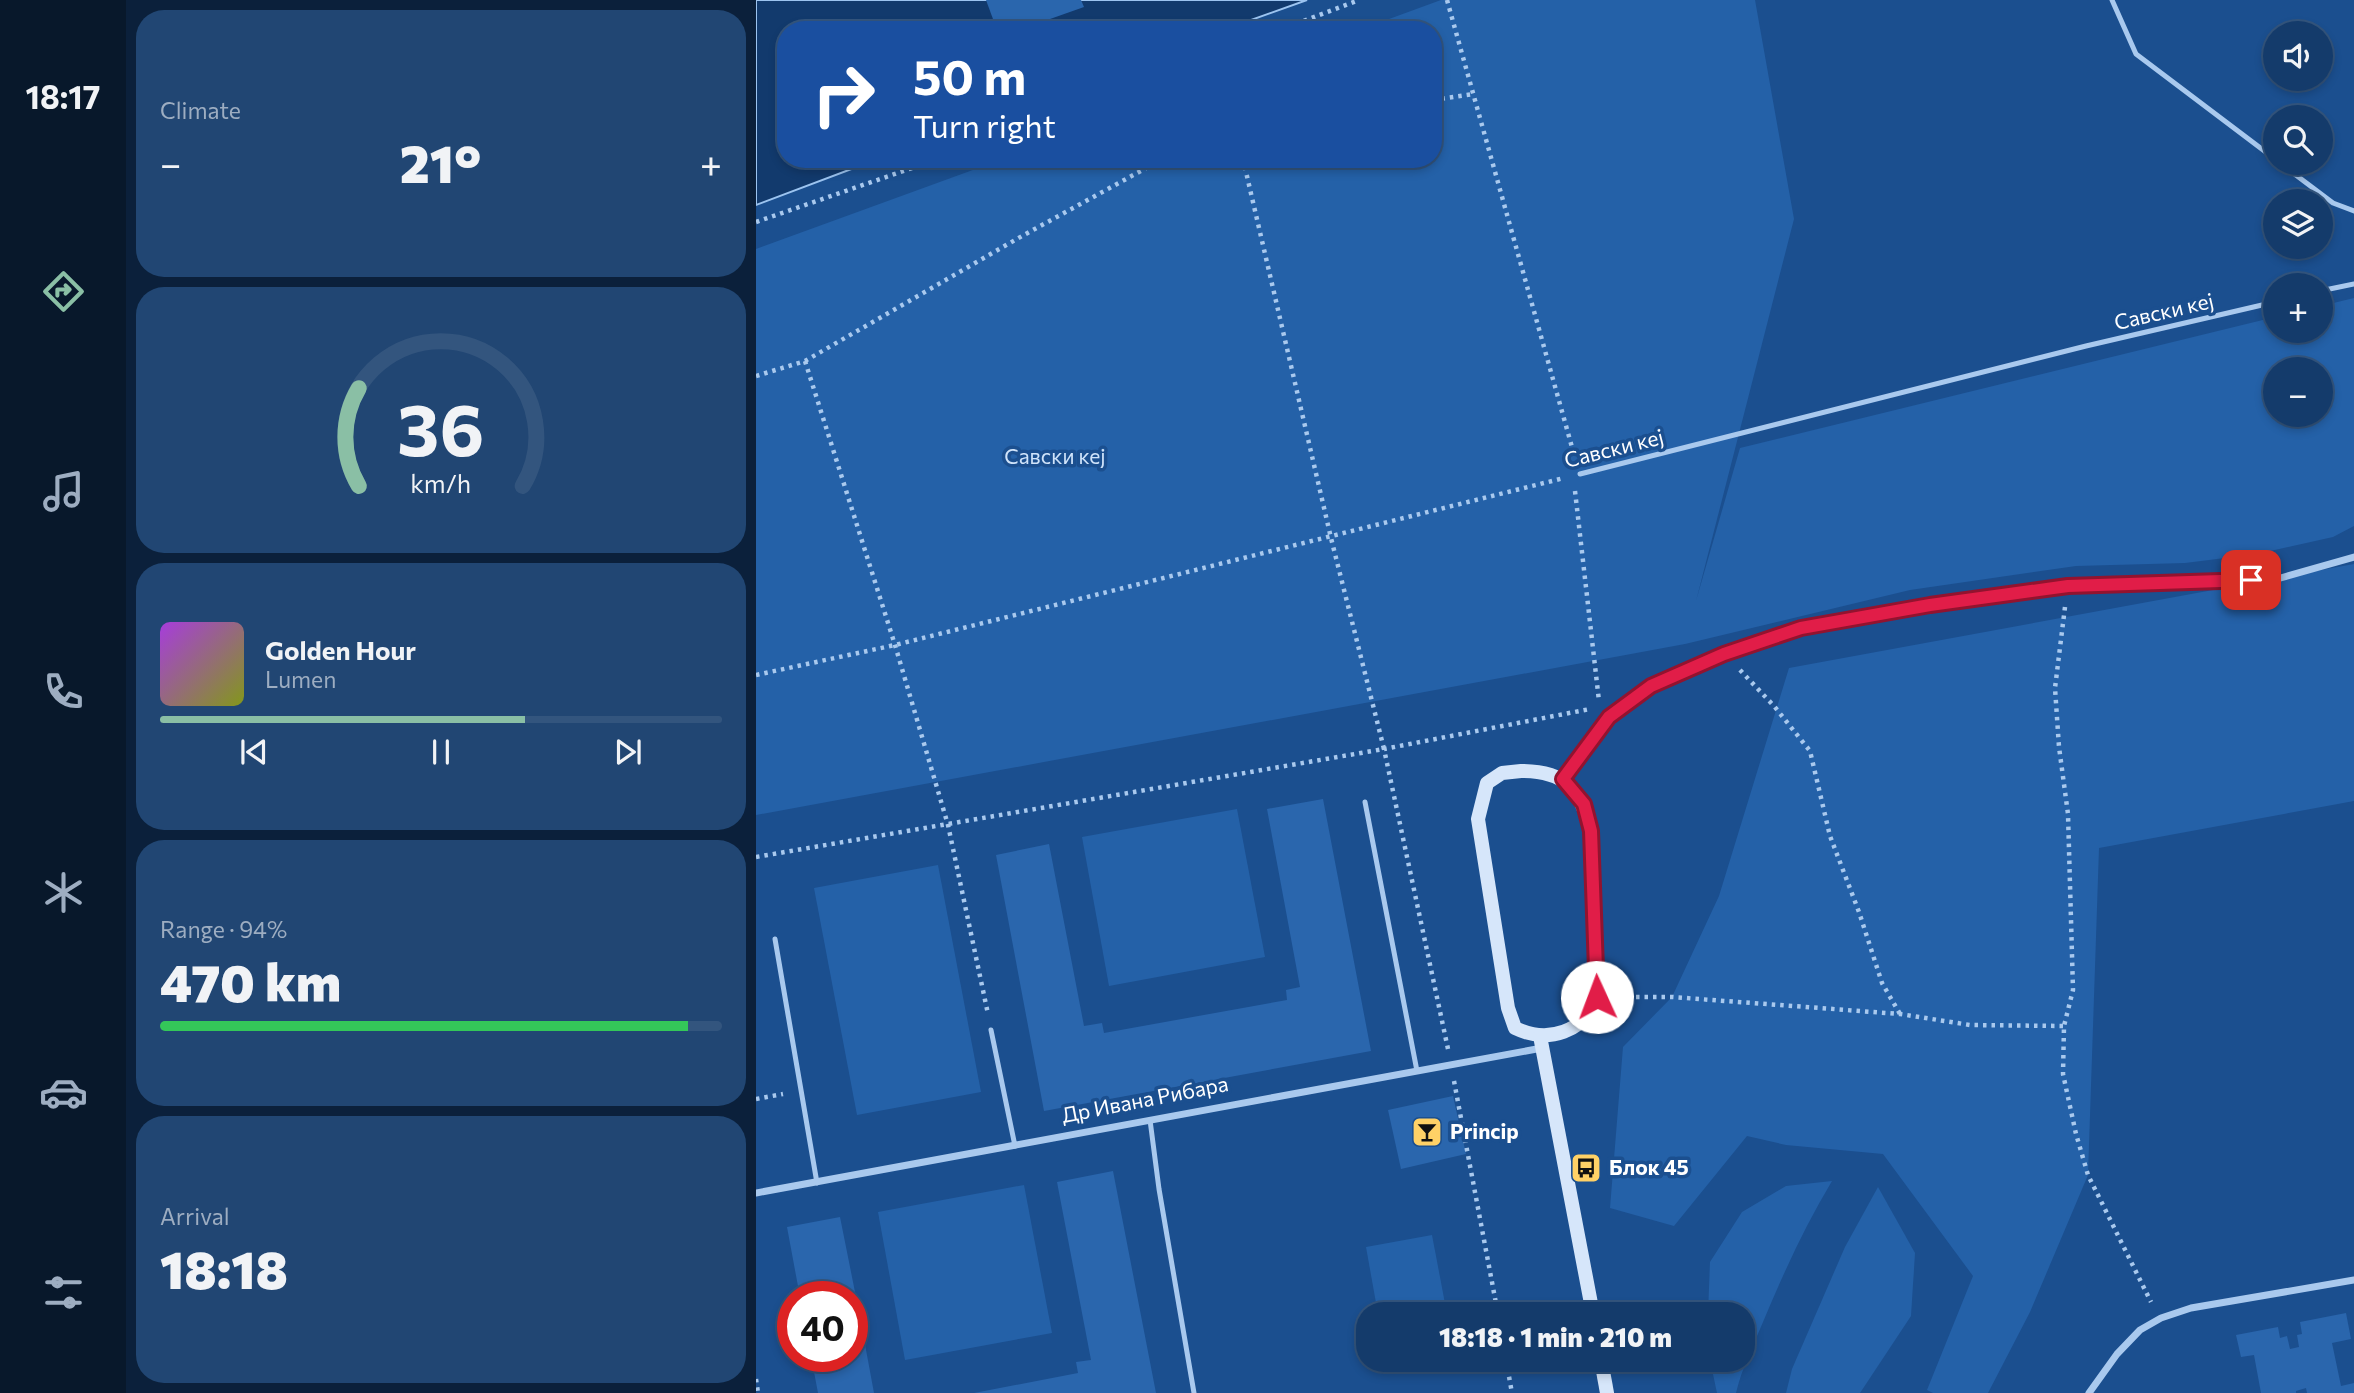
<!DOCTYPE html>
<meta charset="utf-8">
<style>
:root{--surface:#143b6b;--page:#214673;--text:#f1f3f6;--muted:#9dadc1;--line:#33557e;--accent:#8abfa5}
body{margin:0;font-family:Commissioner,sans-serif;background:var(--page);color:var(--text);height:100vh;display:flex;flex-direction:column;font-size:26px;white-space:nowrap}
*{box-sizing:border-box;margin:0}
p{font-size:23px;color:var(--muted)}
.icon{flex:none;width:38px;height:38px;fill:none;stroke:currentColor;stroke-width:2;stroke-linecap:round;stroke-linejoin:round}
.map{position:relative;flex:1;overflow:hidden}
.drawer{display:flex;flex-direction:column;gap:10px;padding:10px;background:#0b203b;width:630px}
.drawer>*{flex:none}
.hud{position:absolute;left:21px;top:21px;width:665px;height:147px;border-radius:28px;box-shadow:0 4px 10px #0003,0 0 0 2px var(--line);background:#1a4fa0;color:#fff;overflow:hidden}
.controls{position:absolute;left:1507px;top:21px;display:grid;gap:14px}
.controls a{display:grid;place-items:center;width:70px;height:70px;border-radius:50%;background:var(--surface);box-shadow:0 4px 10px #0003,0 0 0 2px var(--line);font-size:35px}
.speed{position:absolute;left:21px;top:1281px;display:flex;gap:14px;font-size:35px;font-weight:700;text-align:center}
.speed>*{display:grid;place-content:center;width:91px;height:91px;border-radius:50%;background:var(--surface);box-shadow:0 4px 10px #0003,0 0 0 2px var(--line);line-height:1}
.speed .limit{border:10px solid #d22;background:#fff;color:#111}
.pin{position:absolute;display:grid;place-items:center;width:60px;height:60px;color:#fff;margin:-30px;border-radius:14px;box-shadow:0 4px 10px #0006}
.me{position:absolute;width:77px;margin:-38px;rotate:358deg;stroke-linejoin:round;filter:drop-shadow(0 0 5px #0008)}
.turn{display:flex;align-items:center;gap:24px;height:147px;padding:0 21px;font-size:32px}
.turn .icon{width:91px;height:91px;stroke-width:2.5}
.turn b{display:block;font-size:49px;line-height:60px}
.big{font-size:52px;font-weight:800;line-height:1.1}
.drawer .tile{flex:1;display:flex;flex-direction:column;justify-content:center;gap:10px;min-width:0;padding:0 24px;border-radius:28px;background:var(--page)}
.drawer .dial{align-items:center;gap:0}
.dial svg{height:182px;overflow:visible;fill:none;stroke:var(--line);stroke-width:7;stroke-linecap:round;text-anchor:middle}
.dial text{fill:var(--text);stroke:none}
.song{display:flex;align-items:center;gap:21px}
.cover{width:84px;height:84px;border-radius:10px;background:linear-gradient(135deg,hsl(280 70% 55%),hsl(70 70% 35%))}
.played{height:7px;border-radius:4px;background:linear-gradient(90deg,var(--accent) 65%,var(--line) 65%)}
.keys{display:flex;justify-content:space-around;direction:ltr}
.heat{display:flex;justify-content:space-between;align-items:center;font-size:38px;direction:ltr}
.charge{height:10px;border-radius:5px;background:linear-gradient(90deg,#34c759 94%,var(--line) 0)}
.trip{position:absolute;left:600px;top:1302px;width:399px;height:70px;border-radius:28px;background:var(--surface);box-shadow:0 4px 10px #0003,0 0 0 2px var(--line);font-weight:800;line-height:70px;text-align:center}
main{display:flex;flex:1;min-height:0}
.menu{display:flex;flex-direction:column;width:126px;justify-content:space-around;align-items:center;background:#08182b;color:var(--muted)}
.menu .icon{width:49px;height:49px}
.menu .current{color:var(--accent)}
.menu b{font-size:32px;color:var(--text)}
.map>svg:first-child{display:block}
</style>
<main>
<nav class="menu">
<b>18:17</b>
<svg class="icon current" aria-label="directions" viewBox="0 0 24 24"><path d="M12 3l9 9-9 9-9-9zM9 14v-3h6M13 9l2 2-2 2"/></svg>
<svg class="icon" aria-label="music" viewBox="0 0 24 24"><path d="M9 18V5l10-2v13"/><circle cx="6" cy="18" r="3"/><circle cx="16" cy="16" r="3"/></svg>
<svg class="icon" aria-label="phone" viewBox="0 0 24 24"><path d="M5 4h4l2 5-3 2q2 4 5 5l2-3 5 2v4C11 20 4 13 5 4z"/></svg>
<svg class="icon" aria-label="climate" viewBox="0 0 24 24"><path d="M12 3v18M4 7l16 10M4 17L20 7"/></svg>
<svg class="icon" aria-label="car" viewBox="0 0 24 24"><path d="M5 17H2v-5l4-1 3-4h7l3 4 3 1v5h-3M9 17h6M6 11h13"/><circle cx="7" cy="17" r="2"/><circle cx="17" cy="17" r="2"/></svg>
<svg class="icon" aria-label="filters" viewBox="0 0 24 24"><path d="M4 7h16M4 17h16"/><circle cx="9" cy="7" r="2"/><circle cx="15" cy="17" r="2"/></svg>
</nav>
<section class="drawer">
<div class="tile"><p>Climate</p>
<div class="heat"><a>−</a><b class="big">21°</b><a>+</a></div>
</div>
<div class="tile dial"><svg viewBox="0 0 100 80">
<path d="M14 69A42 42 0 1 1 86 69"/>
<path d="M14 69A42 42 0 0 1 14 26" stroke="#8abfa5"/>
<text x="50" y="56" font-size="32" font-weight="700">36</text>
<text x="50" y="72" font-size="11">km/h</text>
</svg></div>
<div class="tile">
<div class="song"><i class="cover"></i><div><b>Golden Hour</b><p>Lumen</p></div></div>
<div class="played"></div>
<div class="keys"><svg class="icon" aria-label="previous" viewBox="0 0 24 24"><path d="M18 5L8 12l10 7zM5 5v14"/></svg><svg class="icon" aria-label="pause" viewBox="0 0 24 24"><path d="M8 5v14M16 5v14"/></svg><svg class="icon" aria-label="next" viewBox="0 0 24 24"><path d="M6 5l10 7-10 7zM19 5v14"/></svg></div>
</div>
<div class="tile"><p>Range · 94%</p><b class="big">470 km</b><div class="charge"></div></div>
<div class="tile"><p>Arrival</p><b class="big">18:18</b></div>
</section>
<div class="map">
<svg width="1598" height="1393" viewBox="0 0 1598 1393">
<rect width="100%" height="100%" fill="#1b4f8f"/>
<g fill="#2461a8" fill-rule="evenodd">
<path d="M685,0H999L1038,219L940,601L984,448L1519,317V331H1564L1565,306L1598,298V526L1577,537L1501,554L1429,563L1320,566L1154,590L929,644L0,815V249L247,159H677V30H603ZM1519,369H1564V415H1519Z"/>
<path d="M1598,564V801L1343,848L1332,1175L1274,1312L1232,1393H1177L1171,1390L1217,1276L1127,1154L1030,1145L991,1136L918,1226L854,1208L867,1047L916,997L963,896L1033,668Z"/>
<path d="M481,809L509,957L353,986L326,837Z"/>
<path d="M182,865L225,1092L101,1115L58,888Z"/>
<path d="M1076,1181C1049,1226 1027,1274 1007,1322C997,1346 986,1368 980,1393H961L954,1360H987V1314H952L954,1262L986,1212L1030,1186Z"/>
<path d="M268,1185L296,1333L149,1360L122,1212Z"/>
<path d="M1122,1187L1159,1253L1155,1316L1104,1393H1030L1036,1369L1089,1247Z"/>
<path d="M676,1235L691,1314H622L610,1247Z"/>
</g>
<path fill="#123a6d" stroke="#9cc4f0" stroke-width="2" d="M0,0H551L467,30H30V159H122L0,205Z"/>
<g fill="#2a66ad">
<path d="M230,0H325L328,7L263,30H241Z"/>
<path d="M567,799L615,1051L288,1111L240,855L293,844L328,1026L346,1023L348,1033L531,1000L530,990L544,987L511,809Z"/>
<path d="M697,1096L710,1154L645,1169L632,1110Z"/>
<path d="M357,1171L400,1393H218L322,1373L320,1362L335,1360L301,1182Z"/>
<path d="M84,1217L103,1312L118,1393H62L55,1356H96V1297H44L31,1227Z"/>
<path d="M1590,1313L1595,1339L1576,1343L1585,1386L1598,1383V1393H1551L1550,1388L1540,1391V1393H1505L1498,1355L1485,1357L1480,1335L1522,1327L1524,1338L1531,1336L1534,1349L1543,1347L1541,1335L1546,1334L1544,1322Z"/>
</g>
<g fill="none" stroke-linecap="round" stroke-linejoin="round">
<g stroke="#a9c9ee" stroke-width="4.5" stroke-dasharray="3.5 5" stroke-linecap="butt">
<path d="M691,0L819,458"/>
<path d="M524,30L603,0"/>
<path d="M677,100L718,94"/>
<path d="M0,222L182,159"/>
<path d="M49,361L139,645L192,825L232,1014"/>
<path d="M0,376L49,361L266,236L392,167L413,159"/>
<path d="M819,491L843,701"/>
<path d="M1309,607L1299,688L1303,747L1312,814L1317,990L1308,1026L1307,1074L1320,1134L1332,1175L1395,1302"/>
<path d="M984,670L1018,706L1054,751L1074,836L1103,912L1126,983L1144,1014"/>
<path d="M0,675L139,645L808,478"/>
<path d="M0,857L628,749L575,538L487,159"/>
<path d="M863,997H916L1144,1014L1214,1025L1308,1026"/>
<path d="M692,1049L628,749L834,709"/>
<path d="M698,1081L742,1314"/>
<path d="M0,1099L27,1094"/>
<path d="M750,1360L756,1393"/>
<path d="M0,1379L2,1393"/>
</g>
<g stroke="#a9c9ee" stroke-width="5">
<path d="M1356,0L1380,54L1519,159"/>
<path d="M1524,163L1577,203L1598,211"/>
<path d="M1564,291L1598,284"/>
<path d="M824,474L1330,346L1519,302"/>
<path d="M609,802L661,1071"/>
<path d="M19,939L61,1183"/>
<path d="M235,1030L259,1146"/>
<path d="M394,1120L403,1189L438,1393"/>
</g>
<g stroke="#a9c9ee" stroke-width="7">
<path d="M807,779L853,717L895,686L968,654L1045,628L1174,605L1312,586L1521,579L1598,557"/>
<path d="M0,1193L786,1048"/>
<path d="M1333,1393L1361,1354L1384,1330L1405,1318L1435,1308L1598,1280"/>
</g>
<g stroke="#d6e6fa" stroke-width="14">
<path d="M765,771C810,771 824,789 835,831L841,997C829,1032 792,1044 759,1028L752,1008L722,819L731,783L746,773Z"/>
<path d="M784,1036L837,1314"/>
<path d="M845,1360L851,1393"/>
</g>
</g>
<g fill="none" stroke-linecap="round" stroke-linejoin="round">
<g stroke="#92132f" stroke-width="18">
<path id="route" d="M841,997L835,831L828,804L807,779L853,717L895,686L968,654L1045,628L1174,605L1312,586L1495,580"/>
</g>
<use href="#route" stroke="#e11d48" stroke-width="12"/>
</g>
<defs>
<g id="bar-square" transform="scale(1.575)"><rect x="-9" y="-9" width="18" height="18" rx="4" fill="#ffd166" stroke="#1b4f8f"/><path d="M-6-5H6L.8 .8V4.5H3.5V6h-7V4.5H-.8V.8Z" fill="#111"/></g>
<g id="bus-square" transform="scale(1.575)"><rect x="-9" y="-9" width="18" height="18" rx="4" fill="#ffd166" stroke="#1b4f8f"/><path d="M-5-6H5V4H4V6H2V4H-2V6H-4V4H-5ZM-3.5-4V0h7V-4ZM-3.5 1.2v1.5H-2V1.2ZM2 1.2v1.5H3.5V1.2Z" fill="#111"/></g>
</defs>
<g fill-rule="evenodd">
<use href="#bar-square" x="671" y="1132"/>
<use href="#bus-square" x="830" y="1168"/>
</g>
<g text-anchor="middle" stroke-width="7" stroke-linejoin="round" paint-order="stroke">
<g font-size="21" fill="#fff" stroke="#1b4f8f">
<text transform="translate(1408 312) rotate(-13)" y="7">Савски кеј</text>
<text transform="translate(858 449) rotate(-14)" y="7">Савски кеј</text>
<text transform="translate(389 1100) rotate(-11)" y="7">Др Ивана Рибара</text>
</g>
<g font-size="21" fill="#cfe3fa" stroke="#1b4f8f">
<text x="299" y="464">Савски кеј</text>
</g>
<g font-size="21" font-weight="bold" fill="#fff" stroke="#1b4f8f" text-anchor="start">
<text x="694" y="1139">Princip</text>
<text x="853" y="1175">Блок 45</text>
</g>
</g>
</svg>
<div class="controls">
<a><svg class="icon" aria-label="sound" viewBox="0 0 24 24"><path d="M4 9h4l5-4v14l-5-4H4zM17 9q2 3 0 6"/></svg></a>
<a><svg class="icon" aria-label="search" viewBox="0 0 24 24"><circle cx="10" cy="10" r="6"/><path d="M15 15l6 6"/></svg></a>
<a><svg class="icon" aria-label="layers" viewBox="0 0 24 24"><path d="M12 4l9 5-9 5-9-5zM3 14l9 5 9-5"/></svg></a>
<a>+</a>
<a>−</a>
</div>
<div class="speed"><div class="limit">40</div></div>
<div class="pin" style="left:1495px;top:580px;background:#d93025"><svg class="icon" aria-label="arrive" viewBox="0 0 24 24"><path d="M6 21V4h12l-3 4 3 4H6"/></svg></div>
<svg class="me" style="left:841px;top:997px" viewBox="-20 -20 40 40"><circle r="19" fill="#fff"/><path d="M0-13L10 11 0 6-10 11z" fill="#e11d48"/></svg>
<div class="trip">18:18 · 1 min · 210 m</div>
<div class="hud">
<div class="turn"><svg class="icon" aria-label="right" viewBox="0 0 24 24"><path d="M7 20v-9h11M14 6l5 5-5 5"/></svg><div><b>50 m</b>Turn right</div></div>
</div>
</div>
</main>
